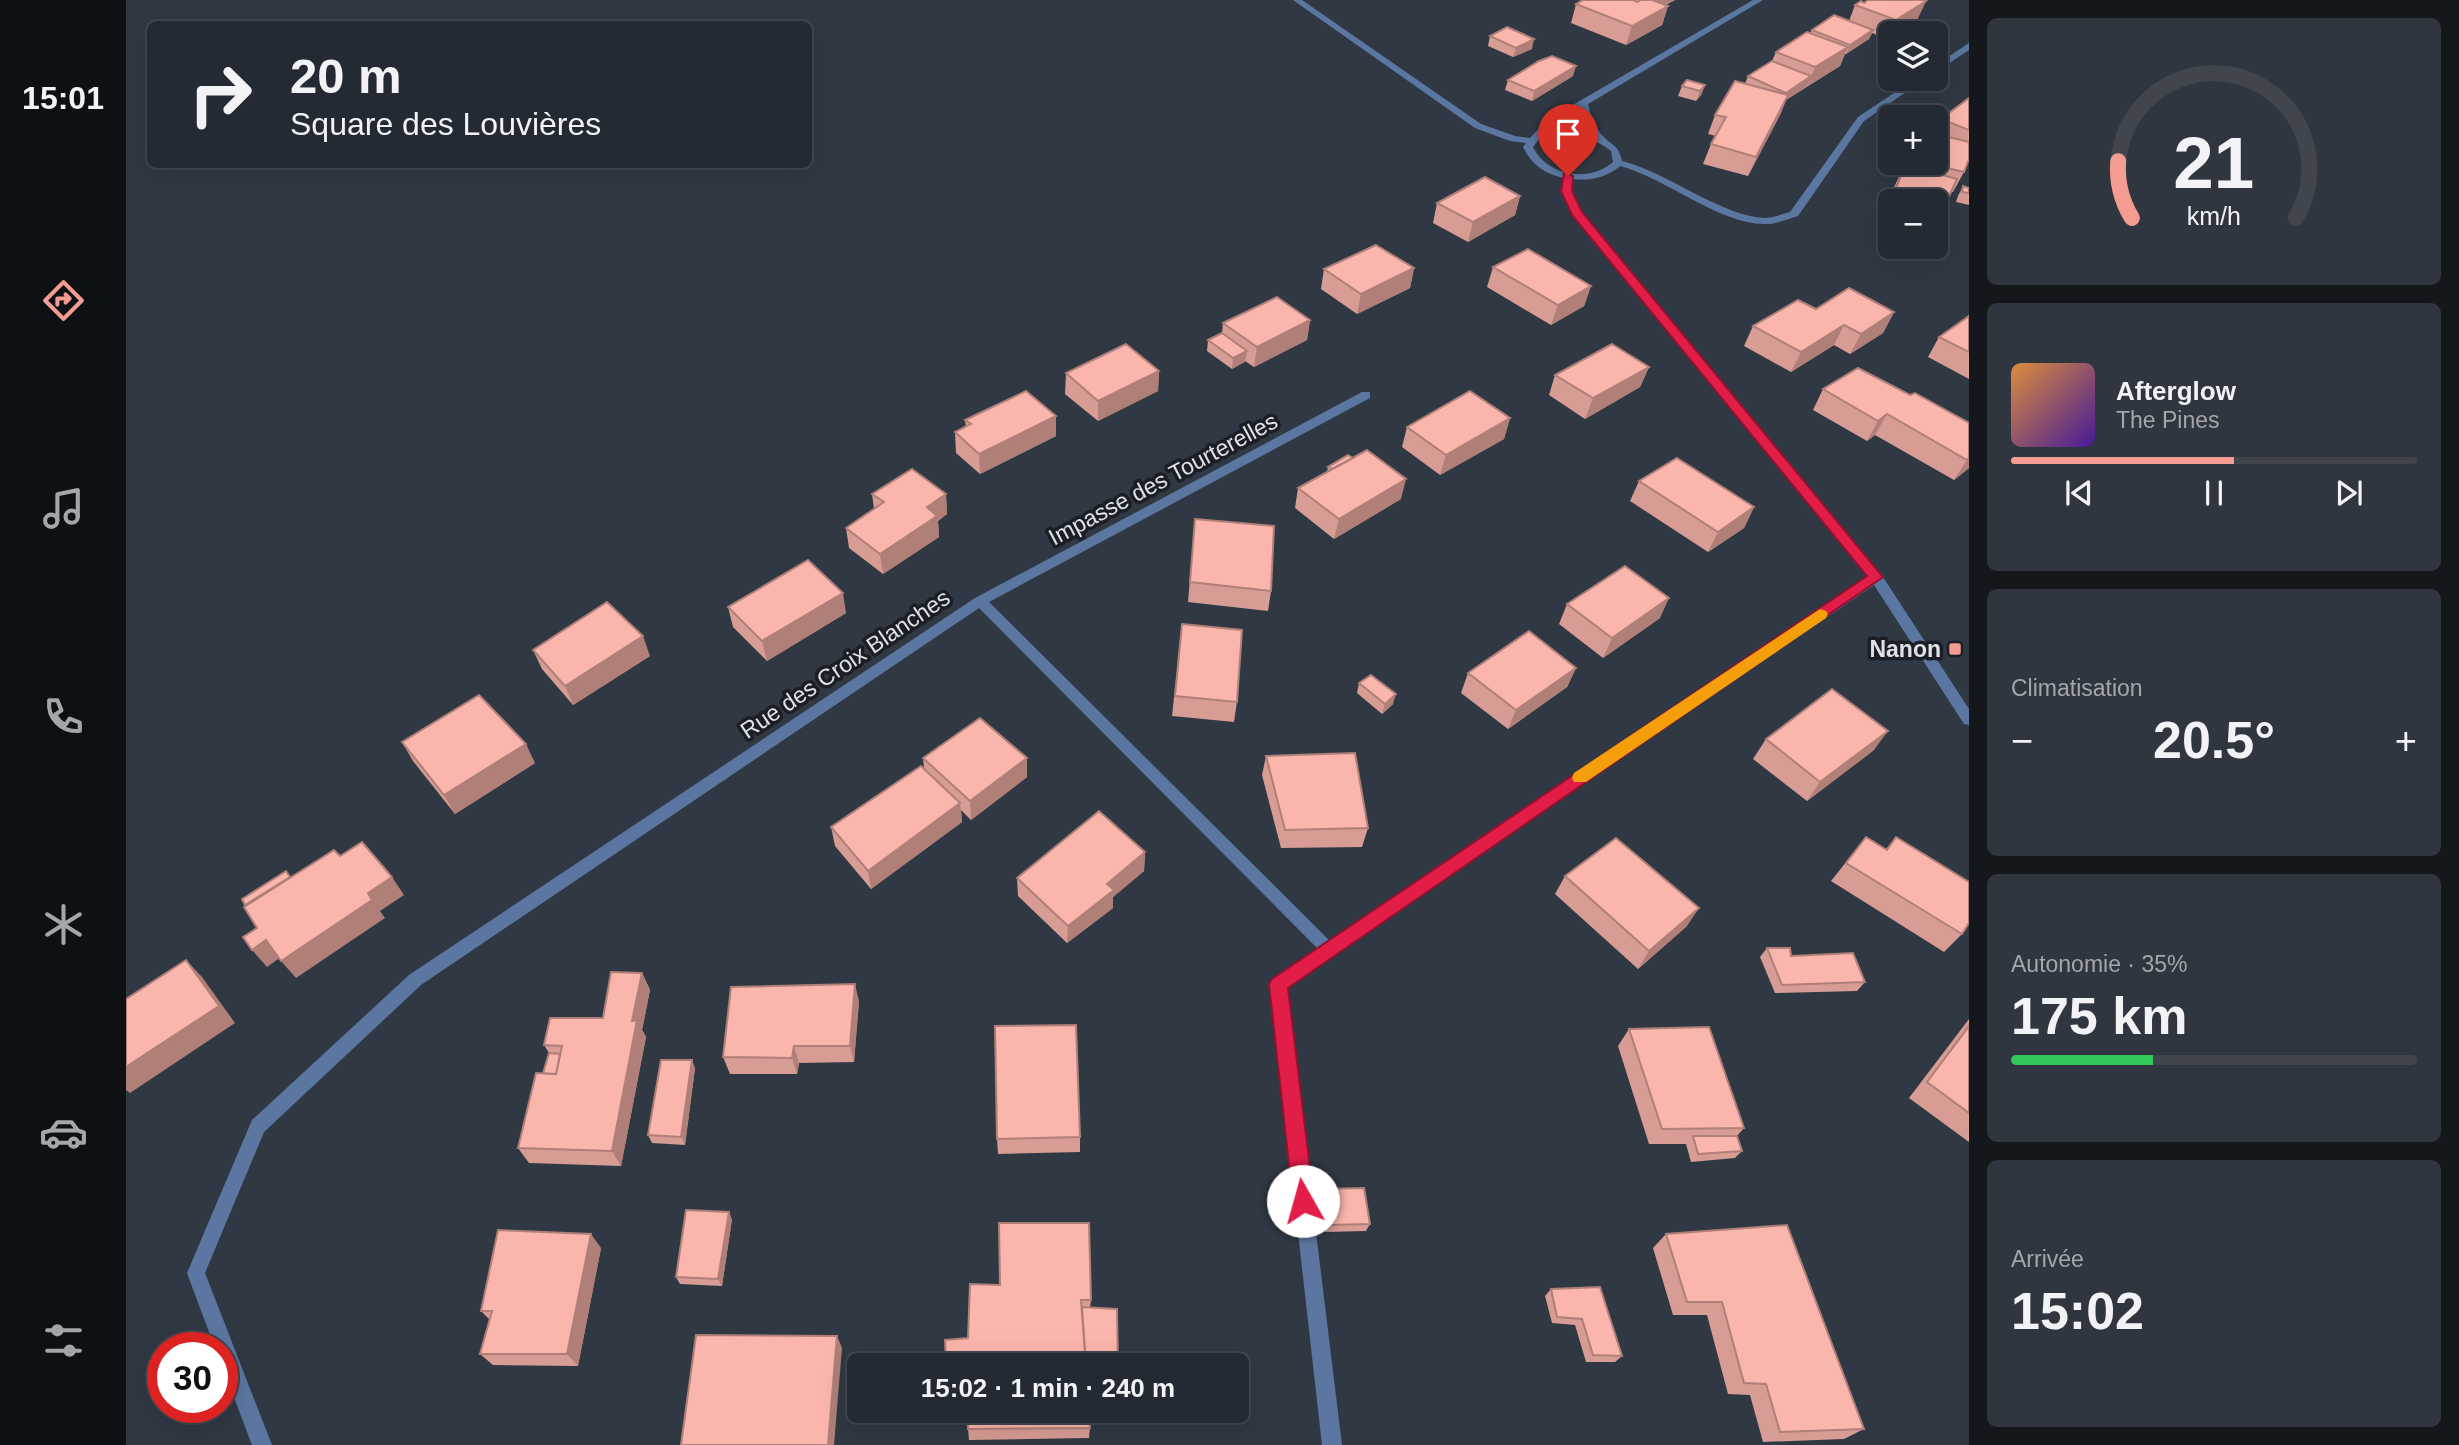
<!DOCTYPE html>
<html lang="fr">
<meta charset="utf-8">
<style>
:root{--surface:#242a33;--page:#30363f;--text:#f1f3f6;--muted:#a3a7ac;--line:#41464e;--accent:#f59c92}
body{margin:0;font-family:Arial,sans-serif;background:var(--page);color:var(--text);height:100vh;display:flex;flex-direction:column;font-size:26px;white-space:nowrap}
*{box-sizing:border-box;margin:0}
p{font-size:23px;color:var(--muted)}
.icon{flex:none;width:38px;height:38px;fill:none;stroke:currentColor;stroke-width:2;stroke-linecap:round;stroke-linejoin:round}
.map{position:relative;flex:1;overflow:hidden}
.drawer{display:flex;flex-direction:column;gap:18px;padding:18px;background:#14171c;width:490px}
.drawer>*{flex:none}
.top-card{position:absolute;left:21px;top:21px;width:665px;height:147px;border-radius:10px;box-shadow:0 7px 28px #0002,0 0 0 2px var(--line);background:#242a33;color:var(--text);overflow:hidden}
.controls{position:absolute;left:1752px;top:21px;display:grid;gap:14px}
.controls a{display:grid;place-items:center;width:70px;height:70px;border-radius:10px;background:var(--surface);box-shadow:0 7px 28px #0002,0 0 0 2px var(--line);font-size:35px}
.speed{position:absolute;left:21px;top:1332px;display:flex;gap:14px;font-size:35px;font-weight:700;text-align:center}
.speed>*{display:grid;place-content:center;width:91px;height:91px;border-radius:50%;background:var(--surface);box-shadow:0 7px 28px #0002,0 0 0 2px var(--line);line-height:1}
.speed .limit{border:10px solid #d22;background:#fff;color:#111}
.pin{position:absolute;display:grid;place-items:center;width:60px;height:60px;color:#fff;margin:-72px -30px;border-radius:50% 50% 50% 0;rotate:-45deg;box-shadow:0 0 7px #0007}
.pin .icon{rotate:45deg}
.me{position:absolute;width:77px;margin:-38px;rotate:353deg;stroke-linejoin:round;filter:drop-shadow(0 0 5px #0008)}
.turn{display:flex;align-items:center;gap:24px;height:147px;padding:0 28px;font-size:32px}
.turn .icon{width:91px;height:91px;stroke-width:2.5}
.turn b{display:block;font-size:49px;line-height:60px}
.big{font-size:52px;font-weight:800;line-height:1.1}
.drawer .tile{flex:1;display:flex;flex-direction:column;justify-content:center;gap:10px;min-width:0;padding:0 24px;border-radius:10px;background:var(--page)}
.drawer .dial{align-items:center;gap:0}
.dial svg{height:182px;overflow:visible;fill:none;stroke:var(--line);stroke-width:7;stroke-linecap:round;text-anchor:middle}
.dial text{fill:var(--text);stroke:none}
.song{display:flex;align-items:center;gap:21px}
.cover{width:84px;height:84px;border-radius:10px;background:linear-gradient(135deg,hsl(30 70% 55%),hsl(260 70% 35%))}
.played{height:7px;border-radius:4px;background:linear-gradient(90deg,var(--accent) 55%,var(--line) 55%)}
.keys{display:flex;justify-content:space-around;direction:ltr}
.heat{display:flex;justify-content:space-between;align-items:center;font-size:38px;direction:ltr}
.charge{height:10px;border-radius:5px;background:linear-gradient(90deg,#34c759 35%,var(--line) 0)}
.trip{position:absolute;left:721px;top:1353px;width:402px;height:70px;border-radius:10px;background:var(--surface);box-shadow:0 7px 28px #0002,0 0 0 2px var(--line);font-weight:800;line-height:70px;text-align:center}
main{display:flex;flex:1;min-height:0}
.tabs{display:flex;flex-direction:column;width:126px;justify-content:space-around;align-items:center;background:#0e1114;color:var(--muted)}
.tabs .icon{width:49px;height:49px}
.tabs .active{color:var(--accent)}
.tabs b{font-size:32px;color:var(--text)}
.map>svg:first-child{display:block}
</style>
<main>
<nav class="tabs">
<b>15:01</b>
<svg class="icon active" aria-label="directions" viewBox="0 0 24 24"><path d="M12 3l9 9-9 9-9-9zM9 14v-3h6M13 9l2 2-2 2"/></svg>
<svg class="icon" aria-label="music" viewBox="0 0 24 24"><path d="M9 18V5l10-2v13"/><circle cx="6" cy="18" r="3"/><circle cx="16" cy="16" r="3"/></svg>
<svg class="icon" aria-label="phone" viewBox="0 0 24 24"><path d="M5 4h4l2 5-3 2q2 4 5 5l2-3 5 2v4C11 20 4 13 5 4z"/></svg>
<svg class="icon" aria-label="climate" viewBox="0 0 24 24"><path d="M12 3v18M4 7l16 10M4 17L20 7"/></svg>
<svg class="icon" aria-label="car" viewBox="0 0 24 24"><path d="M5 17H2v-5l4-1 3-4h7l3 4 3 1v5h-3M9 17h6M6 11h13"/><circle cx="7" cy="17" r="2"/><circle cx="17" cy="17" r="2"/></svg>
<svg class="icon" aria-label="filters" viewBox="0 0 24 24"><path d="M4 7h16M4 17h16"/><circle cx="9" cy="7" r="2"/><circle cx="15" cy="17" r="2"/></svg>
</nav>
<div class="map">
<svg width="1843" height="1445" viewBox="0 0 1843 1445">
<rect width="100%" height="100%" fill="#303844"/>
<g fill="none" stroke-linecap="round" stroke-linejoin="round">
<g fill="#5b77a1" fill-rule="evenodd">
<path d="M1167,0H1176L1355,124L1389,136L1404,138L1421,120L1627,0H1637L1462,104C1465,116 1467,125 1476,135C1486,147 1492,143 1496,161C1543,173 1593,215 1638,218C1646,218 1656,214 1664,212L1732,117L1789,79H1799L1738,121L1672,216C1662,219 1650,224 1640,224C1594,225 1540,178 1494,166C1480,178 1464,181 1446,179L1445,191L1455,212L1755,574L1843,709V725L1838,724L1748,585L1160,987L1216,1445H1196L1144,984L1146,979L1191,948L853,608L295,985L138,1132L79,1273L146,1445H126L96,1366V1348H89L61,1273L126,1120L283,975L849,598L1236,392H1244V398L863,602L1203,940L1742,576L1446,215L1435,191L1437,178C1418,173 1406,165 1397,147L1400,143L1384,141L1349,128ZM1454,108L1456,121L1465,133L1437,128L1421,130L1427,124ZM1429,134C1450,134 1468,137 1485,151L1487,162C1463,183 1421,176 1407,147L1414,138Z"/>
<path d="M1843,43V50L1810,72V65Z"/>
</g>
</g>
<g fill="#d79c94">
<path d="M1457,0H1549L1540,5L1542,6L1536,25L1500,45L1445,23L1450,4Z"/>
<path d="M1800,1L1791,20L1764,33V37L1761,39L1746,33L1743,39L1720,54H1719L1714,66L1660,100L1654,115L1622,176L1577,164L1585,144L1590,136L1582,134L1589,115L1619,84L1622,76L1646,61L1650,52L1684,33L1686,30L1723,21L1729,5L1738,3Z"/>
<path d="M1364,36L1406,49L1387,57L1362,46Z"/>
<path d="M1447,76L1406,101L1379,90L1382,80Z"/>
<path d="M1579,85L1575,95L1570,101L1552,96L1556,86Z"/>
<path d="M1843,98V159L1838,172L1827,192H1825L1810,225V201H1764V221L1756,219L1769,185L1779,165L1785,167L1786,164L1782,163H1810V130L1815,119Z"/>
<path d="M1837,186L1843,188V205L1830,202L1832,196Z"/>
<path d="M1394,196L1389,215L1342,242L1307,223L1311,203Z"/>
<path d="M1367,267L1465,286L1458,306L1425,325L1361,287Z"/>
<path d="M1288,268L1284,288L1231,314L1195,289L1198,269Z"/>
<path d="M1690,309L1768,312L1757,333L1724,354L1708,345L1665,372L1618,346L1627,326Z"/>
<path d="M1843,316V379L1802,357L1813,337Z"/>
<path d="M1184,320L1181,340L1128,367L1119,361L1106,369L1081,351L1082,340L1096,333L1097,323Z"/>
<path d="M1523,367L1514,387L1459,419L1423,395L1429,375Z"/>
<path d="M1033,371L1032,391L972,421L939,394L940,373Z"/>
<path d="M1697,389L1784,395L1843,423V468L1828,480L1749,435L1741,441L1687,410Z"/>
<path d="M930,416V436L854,474L830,453L829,432L840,427L839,420Z"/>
<path d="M1384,418L1378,439L1314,475L1276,447L1281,427Z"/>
<path d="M1202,467L1275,499L1208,539L1169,508L1172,488L1201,472Z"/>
<path d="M1513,481L1628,507L1618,528L1582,552L1504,501Z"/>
<path d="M746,494H820L821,514L812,521L813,537L757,574L723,548L720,528L748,509Z"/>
<path d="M1069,519L1145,591L1142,611L1062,602Z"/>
<path d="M1441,604L1534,618L1477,658L1433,624Z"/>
<path d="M602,607L720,613L641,661L607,627Z"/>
<path d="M1056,624L1111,702L1108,722L1046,716Z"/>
<path d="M407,650L524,656L447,705L416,669Z"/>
<path d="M1450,668L1441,687L1382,729L1335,693L1342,673Z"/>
<path d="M1233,683L1267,704L1256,714L1231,693Z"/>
<path d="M1640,739L1748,750L1681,801L1627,759Z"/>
<path d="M276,742L409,763L329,814L287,761Z"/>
<path d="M1140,756L1242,828L1236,847L1155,848L1136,775Z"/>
<path d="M797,758H901V777L845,820L835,810L836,822L745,889L709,846L705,827L798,768Z"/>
<path d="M1740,837L1760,849L1770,837L1836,934L1818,952L1705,881Z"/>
<path d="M1019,852L1018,871L987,897V908L941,943L892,896L891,878Z"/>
<path d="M1439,876L1561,926L1512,969L1429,894Z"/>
<path d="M1641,948L1665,956L1739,982L1731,991L1649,993L1634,957Z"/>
<path d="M516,973L524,990L516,1030L520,1037L495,1166L403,1163L392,1148L417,1073L423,1053L418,1045L477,1018Z"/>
<path d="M733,1001L728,1062L673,1063L671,1074H604L597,1057Z"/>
<path d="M1843,1019V1142L1783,1098Z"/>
<path d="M1503,1029L1618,1128L1611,1136L1616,1151L1609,1158L1565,1162L1560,1144H1523L1492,1046Z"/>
<path d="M569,1068L559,1145L526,1143L522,1135Z"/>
<path d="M954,1137V1152L872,1154L871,1139Z"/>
<path d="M1197,1189L1244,1224L1240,1231L1199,1232L1194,1197Z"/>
<path d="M606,1219L596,1286L554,1284L550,1277Z"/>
<path d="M1540,1234L1738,1429L1718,1439L1637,1442L1624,1395L1602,1394L1581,1315H1547L1527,1248Z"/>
<path d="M475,1248L452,1366L367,1365L354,1354L364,1320L355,1311Z"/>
<path d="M844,1284L965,1300L964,1307L842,1338Z"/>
<path d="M1425,1289L1496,1356L1489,1362H1460L1449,1325L1426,1323L1419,1296Z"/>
<path d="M964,1428L963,1438L843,1440L842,1429Z"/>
</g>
<g fill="#af7f78">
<path d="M1532,0H1549L1521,13L1524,3Z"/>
<path d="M1800,1L1791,20L1770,33H1764V37L1761,39L1770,20Z"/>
<path d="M1542,6L1536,25L1500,45L1506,26Z"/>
<path d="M1747,30L1743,39L1720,54L1724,45Z"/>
<path d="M1408,39L1406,49L1387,57L1390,48Z"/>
<path d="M1722,47L1714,66L1681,86L1689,67Z"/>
<path d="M1450,66L1447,76L1406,101L1408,91Z"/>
<path d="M1685,76L1681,86L1660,100L1654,115L1622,176L1660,93Z"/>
<path d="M1579,85L1575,95L1570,101L1574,91Z"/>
<path d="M1394,196L1389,215L1342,242L1347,222Z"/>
<path d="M1288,268L1284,288L1231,314L1235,294Z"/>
<path d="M1465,286L1458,306L1425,325L1432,305Z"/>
<path d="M1768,312L1757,333L1724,354L1735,334Z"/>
<path d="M1184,320L1181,340L1128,367L1131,347Z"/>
<path d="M1718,325L1708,345L1665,372L1675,352Z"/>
<path d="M1121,351L1119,362L1106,369L1107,358Z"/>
<path d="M1523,367L1514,387L1459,419L1467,398Z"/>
<path d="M1033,371L1032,391L972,421V401Z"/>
<path d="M1761,414L1749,435L1741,441L1752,421Z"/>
<path d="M930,416V436L854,474L853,454Z"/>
<path d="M1384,418L1378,439L1314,475L1320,455Z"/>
<path d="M1843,458V468L1828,480L1841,460Z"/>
<path d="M1280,479L1275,499L1208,539L1213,519Z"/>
<path d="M820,494L821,514L812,521L813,537L757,574L754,554L801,507Z"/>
<path d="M1628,507L1618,528L1582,552L1592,532Z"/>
<path d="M717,593L720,613L641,661L636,641Z"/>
<path d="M1543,598L1534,618L1477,658L1486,638Z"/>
<path d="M517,636L524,656L447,705L439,686Z"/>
<path d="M1450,668L1441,687L1382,729L1390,710Z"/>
<path d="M1270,694L1267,704L1256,714L1259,704Z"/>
<path d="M1762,731L1748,750L1681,801L1694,782Z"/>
<path d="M400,744L409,763L329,814L318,795Z"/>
<path d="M901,758V777L845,820L844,801Z"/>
<path d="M834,803L836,822L745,889L742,871Z"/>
<path d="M1019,852L1018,871L987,897V908L941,943L942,926L981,884Z"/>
<path d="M266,877L278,895L254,911L259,918L170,978L155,961L242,893Z"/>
<path d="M1573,908L1561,926L1512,969L1523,951Z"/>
<path d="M140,940L155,957L141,967L126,950Z"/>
<path d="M60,960L76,977L109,1023L4,1093L0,1090V1067Z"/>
<path d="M516,973L524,990L516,1030L520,1037L495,1166L486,1151L506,1021Z"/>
<path d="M729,984L733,1001L728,1062L724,1046Z"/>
<path d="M668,1046L673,1063L671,1074L666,1058Z"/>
<path d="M566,1060L569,1068L559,1145L555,1137Z"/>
<path d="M603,1212L606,1219L596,1286L592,1279Z"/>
<path d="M465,1234L475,1248L452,1366L441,1354Z"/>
<path d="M711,1336L716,1348L708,1445H702Z"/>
</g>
<g fill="#fab5ac" stroke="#af7f78" stroke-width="2">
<path d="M1457,0H1507L1511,2L1515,0H1526L1542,6L1506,26L1450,4Z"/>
<path d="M1742,0H1796L1800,1L1770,20L1729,5L1735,1L1738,3Z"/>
<path d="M1708,15L1747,30L1724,45L1686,30Z"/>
<path d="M1381,27L1408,39L1390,48L1364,36Z"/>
<path d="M1681,32L1722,47L1689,67L1650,52Z"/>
<path d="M1426,56L1450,66L1408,91L1382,80L1413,61Z"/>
<path d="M1646,61L1685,76L1660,93L1622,76Z"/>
<path d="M1561,80L1579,85L1574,91L1556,86Z"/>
<path d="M1609,81L1662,95L1630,157L1585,144L1600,117L1589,115Z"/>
<path d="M1843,98V130L1815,119Z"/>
<path d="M1810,134L1843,142V159L1838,172L1800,163H1810Z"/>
<path d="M1779,165L1831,179L1816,212L1810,211V201H1774L1766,199Z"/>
<path d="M1359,177L1394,196L1347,222L1311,203Z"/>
<path d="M1837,186L1843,188V193L1836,192Z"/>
<path d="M1250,245L1288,268L1235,294L1198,269Z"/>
<path d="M1402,249L1465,286L1432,305L1367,267Z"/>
<path d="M1723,288L1768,312L1735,334L1718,325L1675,352L1627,326L1672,300L1690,309Z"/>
<path d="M1151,297L1184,320L1131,347L1097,323Z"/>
<path d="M1843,316V352L1813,337Z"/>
<path d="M1096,333L1121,351L1107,358L1082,340Z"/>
<path d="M1000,344L1033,371L972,401L940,373Z"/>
<path d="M1486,344L1523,367L1467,398L1429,375Z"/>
<path d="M1732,368L1784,395L1789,393L1843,423V458L1841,460L1761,414L1752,421L1697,389Z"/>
<path d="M900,391L930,416L853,454L829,432L845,424L839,420Z"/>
<path d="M1344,391L1384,418L1320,455L1281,427Z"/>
<path d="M1241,450L1280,479L1213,519L1172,488Z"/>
<path d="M1222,455L1227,458L1206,469L1202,467Z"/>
<path d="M1551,458L1628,507L1592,532L1513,481Z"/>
<path d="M786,469L820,494L801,507L811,516L754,554L720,528L758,502L746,494Z"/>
<path d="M1069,519L1148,526L1145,591L1064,582Z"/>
<path d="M682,560L717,593L636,641L602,607Z"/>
<path d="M1499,566L1543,598L1486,638L1441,604Z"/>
<path d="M481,602L517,636L439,686L407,650Z"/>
<path d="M1056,624L1116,630L1111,702L1049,696Z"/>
<path d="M1403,631L1450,668L1390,710L1342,673Z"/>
<path d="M1245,675L1270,694L1259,704L1233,683Z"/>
<path d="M1706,689L1762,731L1694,782L1640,739Z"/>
<path d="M353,695L400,744L318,795L276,742Z"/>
<path d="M854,718L901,758L844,801L797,758Z"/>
<path d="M1229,753L1242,828L1159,830L1140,756Z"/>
<path d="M795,766L834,803L742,871L705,827Z"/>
<path d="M973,811L1019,852L981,884L988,890L942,926L891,878Z"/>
<path d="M1740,837L1761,850L1770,837L1843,882V923L1836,934L1720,863Z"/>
<path d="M1490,838L1573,908L1523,951L1439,876Z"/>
<path d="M236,842L266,877L242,893L246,900L155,961L140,940L126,950L117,937L131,928L118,907L208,850L214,856Z"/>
<path d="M160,871L164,877L119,905L116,899Z"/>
<path d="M1641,948H1664L1665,956L1727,953L1739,982L1656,985Z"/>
<path d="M60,960L93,1006L0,1067V999Z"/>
<path d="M485,972L516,973L506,1021L511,1020L486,1151L392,1148L410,1073L430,1074L436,1046L418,1045L424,1018H477Z"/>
<path d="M729,984L724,1046H668L666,1058L597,1057L605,987Z"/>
<path d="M950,1025L954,1137L871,1139L869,1026Z"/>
<path d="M1843,1026V1113L1801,1082Z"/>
<path d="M1583,1027L1618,1128L1536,1129L1503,1029Z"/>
<path d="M423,1053L434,1054L430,1074L417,1073Z"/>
<path d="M535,1060H566L555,1137L522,1135Z"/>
<path d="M1567,1136H1611L1616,1151L1572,1154Z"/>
<path d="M1238,1188L1244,1224L1203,1225L1197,1189Z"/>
<path d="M560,1210L603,1212L592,1279L550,1277Z"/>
<path d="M873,1223H963L965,1300H955L960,1365H820L819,1340L842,1338L844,1284L874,1285Z"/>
<path d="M1661,1225L1738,1429L1654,1432L1640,1384L1618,1383L1596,1302H1561L1540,1234Z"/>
<path d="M372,1230L465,1234L441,1354H354L366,1311H355Z"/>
<path d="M1474,1287L1496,1356L1467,1355L1456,1319L1431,1317L1425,1289Z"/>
<path d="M956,1307L991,1309L992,1365H960Z"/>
<path d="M570,1335L711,1336L702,1445H555Z"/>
<path d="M841,1410H963L964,1428L842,1429Z"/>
</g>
<path fill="#e11d48" stroke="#92132f" stroke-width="2" d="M1438,173L1447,176L1446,191L1456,212L1757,577L1162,988L1188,1201L1185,1208L1177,1211L1170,1208L1167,1201L1143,984L1146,979L1741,576L1446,215L1435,191Z"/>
<path fill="#f59e0b" d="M1694,609L1700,611L1702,614L1700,618L1460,782H1448L1446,778L1448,773Z"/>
<rect fill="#f59c92" stroke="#1b1f25" stroke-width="2.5" x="1822" y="642" width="14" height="14" rx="3.5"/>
<g text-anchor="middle" stroke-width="7" stroke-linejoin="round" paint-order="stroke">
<g font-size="23" fill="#dde2ea" stroke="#1b1f25">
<text transform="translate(1037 479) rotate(-28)" y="8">Impasse des Tourterelles</text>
<text transform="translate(719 664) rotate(-34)" y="8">Rue des Croix Blanches</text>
</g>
<g font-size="23" font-weight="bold" fill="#dde2ea" stroke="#1b1f25" text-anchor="end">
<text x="1815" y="657">Nanon</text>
</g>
</g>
</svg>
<div class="controls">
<a><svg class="icon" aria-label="layers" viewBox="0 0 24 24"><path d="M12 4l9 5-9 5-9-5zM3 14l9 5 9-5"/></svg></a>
<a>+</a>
<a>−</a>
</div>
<div class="speed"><div class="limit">30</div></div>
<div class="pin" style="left:1442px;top:176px;background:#d93025"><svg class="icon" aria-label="arrive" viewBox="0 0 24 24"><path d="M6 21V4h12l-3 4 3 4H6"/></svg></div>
<svg class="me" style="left:1177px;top:1201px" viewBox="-20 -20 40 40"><circle r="19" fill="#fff"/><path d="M0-13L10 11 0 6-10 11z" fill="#e11d48"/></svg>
<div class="trip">15:02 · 1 min · 240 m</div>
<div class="top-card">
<div class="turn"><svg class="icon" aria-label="right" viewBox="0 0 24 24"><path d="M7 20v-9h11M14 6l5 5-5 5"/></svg><div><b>20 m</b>Square des Louvières</div></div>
</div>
</div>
<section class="drawer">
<div class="tile dial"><svg viewBox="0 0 100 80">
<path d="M14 69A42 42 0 1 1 86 69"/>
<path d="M14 69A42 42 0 0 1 8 44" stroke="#f59c92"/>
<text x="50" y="56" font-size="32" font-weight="700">21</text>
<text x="50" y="72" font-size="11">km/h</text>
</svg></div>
<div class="tile">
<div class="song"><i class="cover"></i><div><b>Afterglow</b><p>The Pines</p></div></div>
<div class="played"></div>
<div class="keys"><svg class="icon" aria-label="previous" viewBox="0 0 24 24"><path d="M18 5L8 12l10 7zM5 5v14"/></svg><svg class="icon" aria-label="pause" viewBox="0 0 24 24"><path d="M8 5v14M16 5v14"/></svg><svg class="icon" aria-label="next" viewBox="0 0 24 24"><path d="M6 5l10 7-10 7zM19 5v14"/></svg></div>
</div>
<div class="tile"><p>Climatisation</p>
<div class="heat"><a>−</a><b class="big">20.5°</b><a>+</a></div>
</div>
<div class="tile"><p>Autonomie · 35%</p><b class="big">175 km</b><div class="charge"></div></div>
<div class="tile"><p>Arrivée</p><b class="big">15:02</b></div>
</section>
</main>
